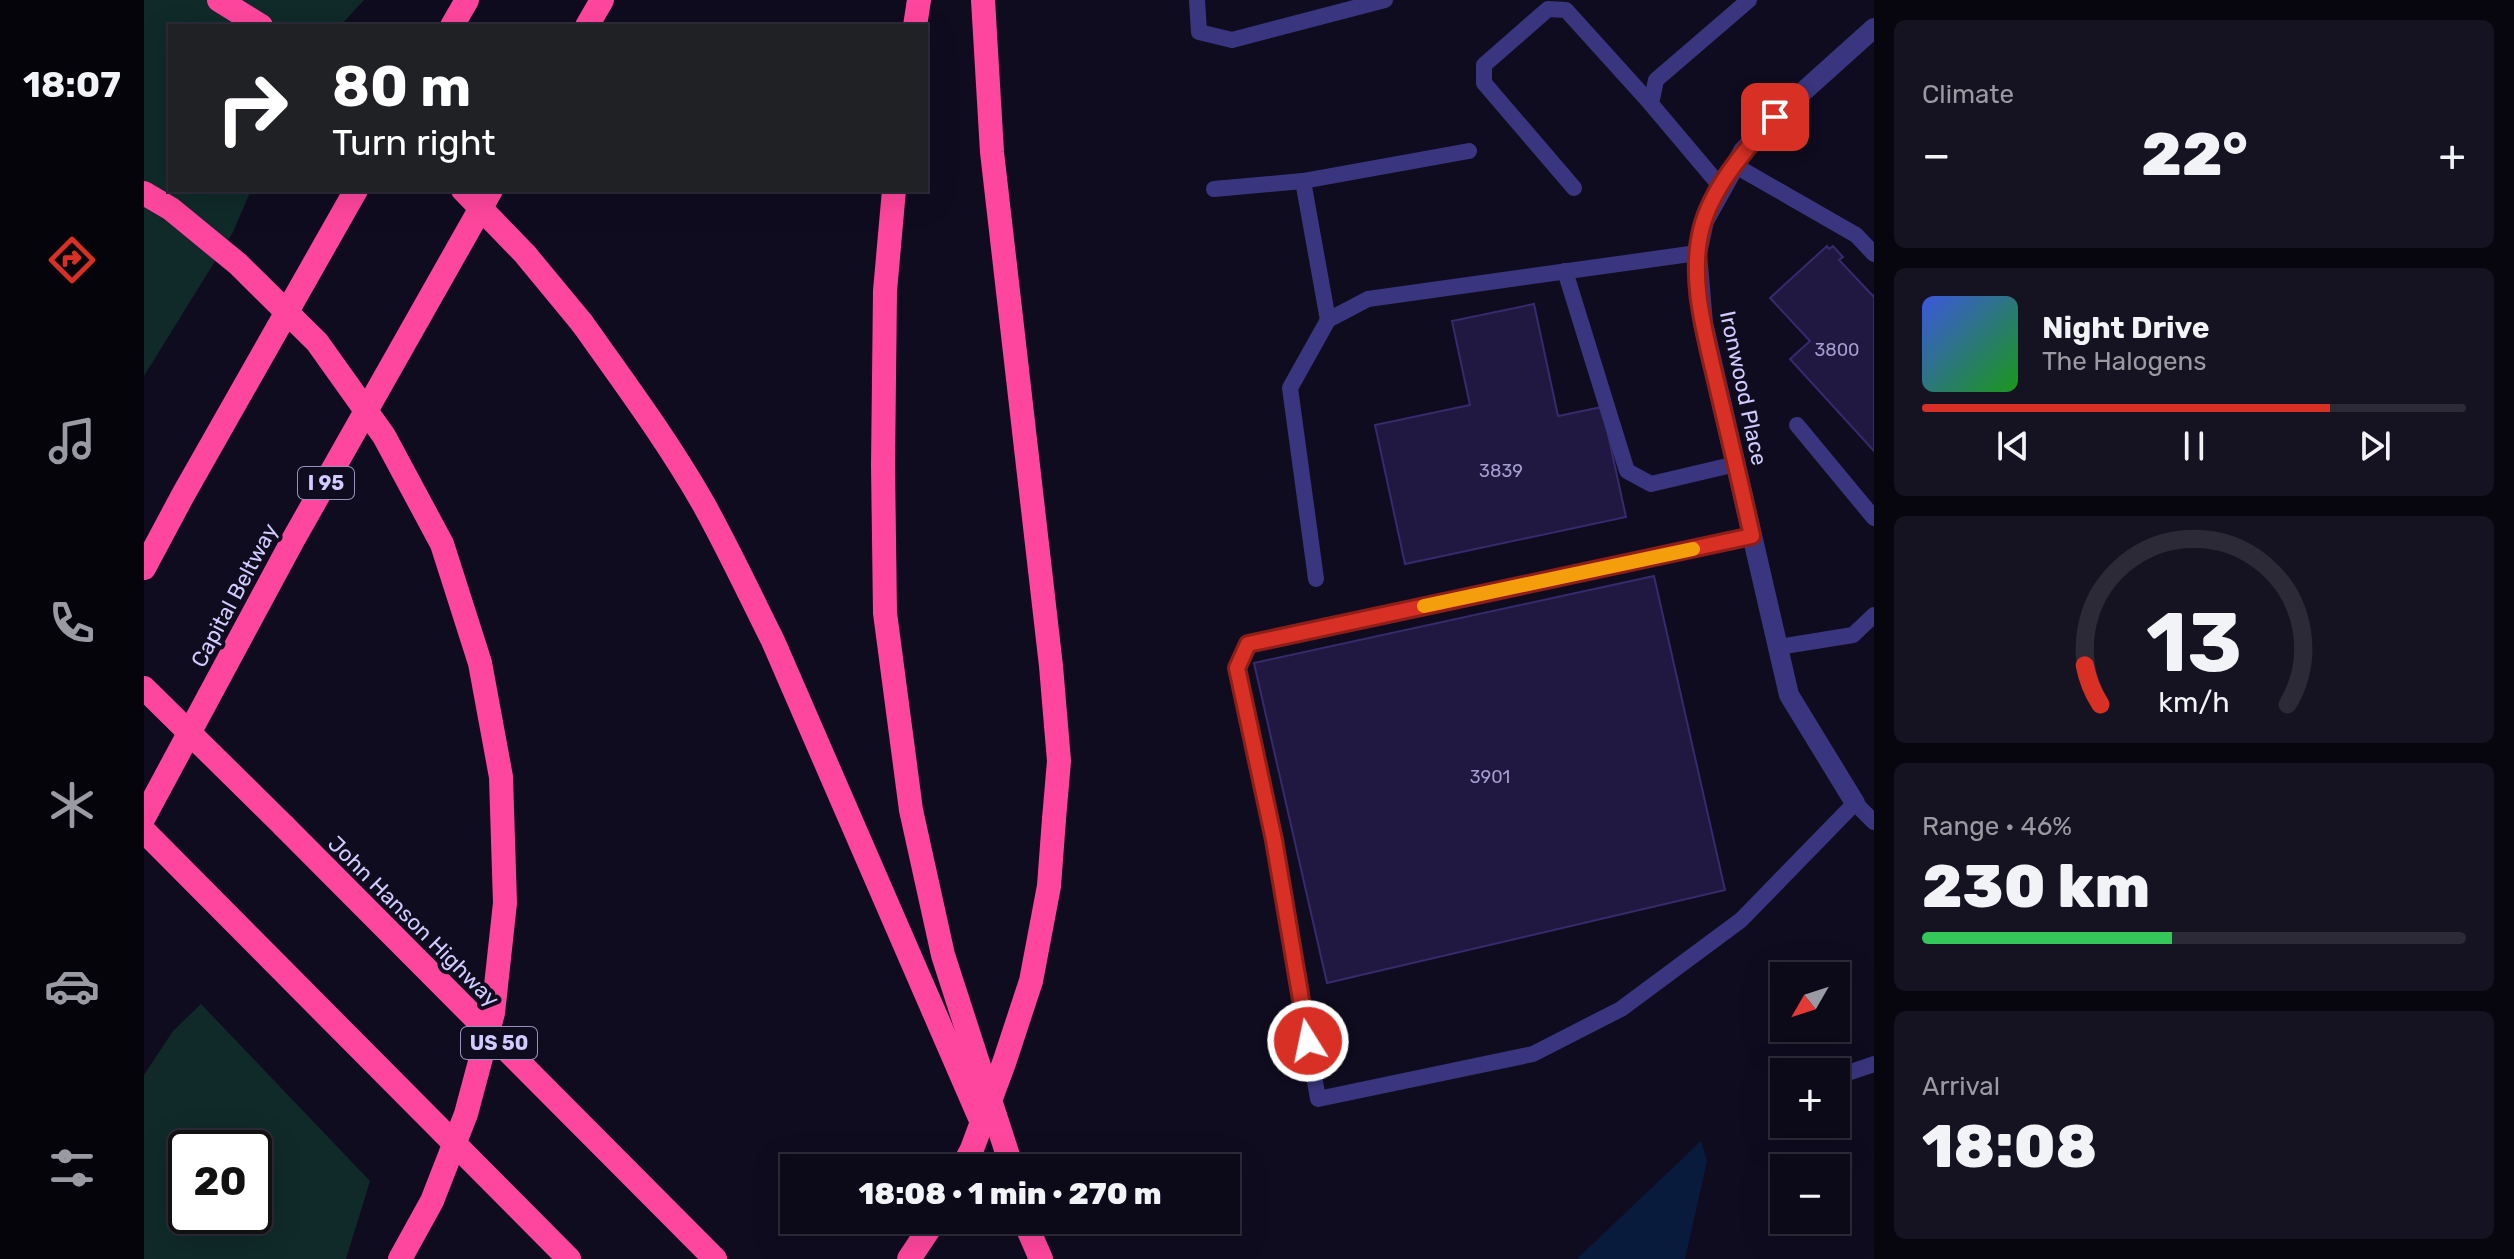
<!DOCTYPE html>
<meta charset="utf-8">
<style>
:root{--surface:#0c0918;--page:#151221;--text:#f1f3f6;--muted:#9a9aa2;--line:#2c2a37;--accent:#d93025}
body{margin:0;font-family:Rubik,sans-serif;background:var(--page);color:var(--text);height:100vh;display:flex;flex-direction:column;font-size:30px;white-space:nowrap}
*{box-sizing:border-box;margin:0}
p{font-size:26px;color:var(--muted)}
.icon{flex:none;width:44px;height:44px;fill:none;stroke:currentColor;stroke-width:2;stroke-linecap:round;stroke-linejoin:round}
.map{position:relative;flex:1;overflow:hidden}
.drawer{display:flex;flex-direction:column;gap:20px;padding:20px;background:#07050d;width:640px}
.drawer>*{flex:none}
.guide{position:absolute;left:24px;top:24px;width:760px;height:168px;border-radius:0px;box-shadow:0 8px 32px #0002,0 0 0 2px var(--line);background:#202124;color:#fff;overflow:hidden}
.needle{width:52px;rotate:231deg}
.tools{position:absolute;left:1626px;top:962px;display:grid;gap:16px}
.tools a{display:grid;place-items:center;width:80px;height:80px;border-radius:0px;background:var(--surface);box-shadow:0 8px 32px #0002,0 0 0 2px var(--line);font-size:40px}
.speed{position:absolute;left:24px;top:1130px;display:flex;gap:16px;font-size:40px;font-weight:700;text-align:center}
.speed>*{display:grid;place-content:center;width:104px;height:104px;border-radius:50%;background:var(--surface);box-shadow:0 8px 32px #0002,0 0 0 2px var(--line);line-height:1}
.speed .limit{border:4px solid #111;border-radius:12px;background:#fff;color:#111}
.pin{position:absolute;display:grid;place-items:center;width:68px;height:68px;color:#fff;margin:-34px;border-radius:16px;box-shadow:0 4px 12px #0006}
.me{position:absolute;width:88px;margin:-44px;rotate:350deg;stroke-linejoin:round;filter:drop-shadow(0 0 6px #0008)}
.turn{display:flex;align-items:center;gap:28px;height:168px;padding:0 32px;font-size:36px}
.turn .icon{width:104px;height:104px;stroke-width:2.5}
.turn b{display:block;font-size:56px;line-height:68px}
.big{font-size:60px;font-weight:800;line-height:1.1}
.drawer .card{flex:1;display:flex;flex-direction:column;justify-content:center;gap:12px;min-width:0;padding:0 28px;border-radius:12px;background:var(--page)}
.drawer .dial{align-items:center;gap:0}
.dial svg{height:208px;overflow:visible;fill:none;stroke:var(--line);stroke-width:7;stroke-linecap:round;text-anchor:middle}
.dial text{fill:var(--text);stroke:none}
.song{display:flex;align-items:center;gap:24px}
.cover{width:96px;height:96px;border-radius:12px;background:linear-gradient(135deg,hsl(230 70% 55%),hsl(120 70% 35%))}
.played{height:8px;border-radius:4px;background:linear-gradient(90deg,var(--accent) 75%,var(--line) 75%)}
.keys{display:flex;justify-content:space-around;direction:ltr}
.heat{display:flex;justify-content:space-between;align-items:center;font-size:44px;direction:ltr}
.charge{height:12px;border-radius:6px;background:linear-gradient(90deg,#34c759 46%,var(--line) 0)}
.trip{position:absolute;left:636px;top:1154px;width:460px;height:80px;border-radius:0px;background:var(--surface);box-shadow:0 8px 32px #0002,0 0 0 2px var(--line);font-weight:800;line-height:80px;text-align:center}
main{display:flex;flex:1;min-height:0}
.dock{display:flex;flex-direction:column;width:144px;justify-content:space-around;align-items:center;background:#05040a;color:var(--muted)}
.dock .icon{width:56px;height:56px}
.dock .active{color:var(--accent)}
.dock b{font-size:36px;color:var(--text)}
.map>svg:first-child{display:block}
</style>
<main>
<nav class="dock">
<b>18:07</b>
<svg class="icon active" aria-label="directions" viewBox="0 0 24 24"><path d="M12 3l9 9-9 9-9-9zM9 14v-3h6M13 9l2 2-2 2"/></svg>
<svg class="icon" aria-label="music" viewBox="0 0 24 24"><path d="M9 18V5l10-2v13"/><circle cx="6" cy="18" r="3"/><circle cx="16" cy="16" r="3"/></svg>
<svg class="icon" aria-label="phone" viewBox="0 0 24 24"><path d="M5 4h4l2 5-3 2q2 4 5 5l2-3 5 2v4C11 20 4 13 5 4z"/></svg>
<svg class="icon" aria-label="climate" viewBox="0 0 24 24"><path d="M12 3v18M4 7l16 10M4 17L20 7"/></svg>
<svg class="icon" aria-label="car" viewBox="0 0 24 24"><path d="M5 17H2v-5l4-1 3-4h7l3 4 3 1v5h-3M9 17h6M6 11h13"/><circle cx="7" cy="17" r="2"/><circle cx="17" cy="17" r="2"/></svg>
<svg class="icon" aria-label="filters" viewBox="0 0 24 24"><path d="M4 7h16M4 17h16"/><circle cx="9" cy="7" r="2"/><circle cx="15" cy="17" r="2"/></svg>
</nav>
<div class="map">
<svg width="1730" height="1259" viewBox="0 0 1730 1259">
<rect width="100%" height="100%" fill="#100c20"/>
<g fill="#0f2a29" fill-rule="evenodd">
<path d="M0,0H220L196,26H26V190H107L89,232L0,376Z"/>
<path d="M57,1004L226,1181L202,1259H0V1075L29,1031ZM42,1148H110V1216H42Z"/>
</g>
<path fill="#081b3d" d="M1557,1141L1563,1161L1541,1259H1433Z"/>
<g fill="#201841" stroke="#372a6d" stroke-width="2">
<path d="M1683,246L1685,249L1689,246L1699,257L1695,260L1729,296L1730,295V451L1646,359L1666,341L1626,298Z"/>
<path d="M1390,304L1414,416L1458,407L1482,517L1261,564L1231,425L1326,405L1308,321Z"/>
<path d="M1510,576L1581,890L1183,983L1110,663Z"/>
</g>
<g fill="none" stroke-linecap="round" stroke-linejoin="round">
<g stroke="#39367f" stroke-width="16">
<path d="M1053,0L1055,32L1088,40L1241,0"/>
<path d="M1590,165L1712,235L1730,254"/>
<path d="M1577,187L1507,104L1512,80L1605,0"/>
<path d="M1430,188L1340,83V65L1404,9L1422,10L1507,104"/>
<path d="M1070,189L1159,181"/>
<path d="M1421,271L1483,471L1507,484L1592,464"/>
<path d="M1184,320L1159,181L1325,151"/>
<path d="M1653,425L1730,518"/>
<path d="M1608,536L1104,644L1093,668L1130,840L1174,1099L1389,1054L1477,1009L1597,920L1711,803L1730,822"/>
<path d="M1172,579L1146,388L1184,320L1224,299L1553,253"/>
<path d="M1634,647L1709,635L1730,615"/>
<path d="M1692,1077L1730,1064"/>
</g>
<path stroke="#39367f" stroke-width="20" d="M1711,803L1645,695L1559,323L1553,253L1560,221L1599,151L1631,117L1730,28"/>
<g stroke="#ff469e" stroke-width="24">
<path d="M75,0L117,26"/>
<path d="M839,0L848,152L907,666L915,761L910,819"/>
<path d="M308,26L323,0"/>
<path d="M443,26L458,0"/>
<path d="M771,26L775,0"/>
<path d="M750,190L741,291L739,465L741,613L767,810L799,955L868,1168"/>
<path d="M438,323C480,382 523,440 559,503C584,548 606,595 629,641L836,1118"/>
<path d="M0,568L39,495L212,190"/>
<path d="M0,817L149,540L347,190"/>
<path d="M140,826L571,1259"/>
<path d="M0,831L425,1259"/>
<path d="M880,1220L897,1259"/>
<path d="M765,1259L791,1220"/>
</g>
<g stroke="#ff469e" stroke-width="24">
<path d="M319,190L381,254L438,323"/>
<path d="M0,193L27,209L94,264L173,342L240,436L298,544L336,663L357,777L361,903L349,1013L322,1114L288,1201L256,1259"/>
<path d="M0,688L140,826"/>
<path d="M818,1168L828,1149L860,1063L887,981L905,886L910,819"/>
</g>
</g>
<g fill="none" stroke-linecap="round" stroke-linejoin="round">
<g stroke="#8d1f18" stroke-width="20">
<path id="route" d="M1164,1041L1130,840L1093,668L1104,644L1608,536C1598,490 1587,444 1576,398C1564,343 1542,279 1559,223C1571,184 1604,146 1631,117"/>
</g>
<use href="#route" stroke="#d93025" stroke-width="14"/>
<path stroke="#f59e0b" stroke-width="14" d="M1280,606L1549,549"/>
</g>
<g text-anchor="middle" stroke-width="8" stroke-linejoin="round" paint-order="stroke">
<g font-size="18" fill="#a59ed0">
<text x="1693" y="356">3800</text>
<text x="1357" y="477">3839</text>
<text x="1346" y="783">3901</text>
</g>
<g fill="#100c20" stroke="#9792bc" stroke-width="2">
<rect x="154" y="467" width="56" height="32" rx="6"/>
<rect x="317" y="1027" width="76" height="32" rx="6"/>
</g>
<g font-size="20" font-weight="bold" fill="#d1cbff">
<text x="182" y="490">I 95</text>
<text x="355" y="1050">US 50</text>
</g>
<g font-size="22" fill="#d1cbff" stroke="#100c20">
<text transform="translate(1600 388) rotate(78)" y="8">Ironwood Place</text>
<text transform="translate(90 595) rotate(-62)" y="8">Capital Beltway</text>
<text transform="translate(270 921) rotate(45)" y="8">John Hanson Highway</text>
</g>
</g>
</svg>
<div class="tools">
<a><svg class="needle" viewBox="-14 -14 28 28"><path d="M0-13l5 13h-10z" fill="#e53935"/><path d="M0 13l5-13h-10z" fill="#9a9aa2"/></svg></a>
<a>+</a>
<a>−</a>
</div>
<div class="speed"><div class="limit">20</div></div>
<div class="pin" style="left:1631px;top:117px;background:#d93025"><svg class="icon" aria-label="arrive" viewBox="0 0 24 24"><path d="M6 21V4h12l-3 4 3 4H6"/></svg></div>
<svg class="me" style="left:1164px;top:1041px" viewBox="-20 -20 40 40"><circle r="17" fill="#d93025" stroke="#fff" stroke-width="3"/><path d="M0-11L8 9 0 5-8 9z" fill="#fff"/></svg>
<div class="trip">18:08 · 1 min · 270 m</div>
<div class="guide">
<div class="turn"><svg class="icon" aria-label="right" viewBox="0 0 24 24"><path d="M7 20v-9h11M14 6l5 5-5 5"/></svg><div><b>80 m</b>Turn right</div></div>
</div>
</div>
<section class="drawer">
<div class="card"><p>Climate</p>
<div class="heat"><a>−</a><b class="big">22°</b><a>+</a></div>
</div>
<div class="card">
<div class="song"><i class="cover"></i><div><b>Night Drive</b><p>The Halogens</p></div></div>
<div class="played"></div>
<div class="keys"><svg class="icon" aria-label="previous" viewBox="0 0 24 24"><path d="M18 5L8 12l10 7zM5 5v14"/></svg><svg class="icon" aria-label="pause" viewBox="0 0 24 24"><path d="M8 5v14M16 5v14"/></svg><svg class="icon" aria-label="next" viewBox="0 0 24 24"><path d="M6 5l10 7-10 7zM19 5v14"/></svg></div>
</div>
<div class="card dial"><svg viewBox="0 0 100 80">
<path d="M14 69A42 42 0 1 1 86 69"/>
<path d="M14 69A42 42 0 0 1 8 54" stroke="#d93025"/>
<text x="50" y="56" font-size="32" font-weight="700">13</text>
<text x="50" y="72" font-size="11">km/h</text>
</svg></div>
<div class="card"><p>Range · 46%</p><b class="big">230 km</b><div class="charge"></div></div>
<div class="card"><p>Arrival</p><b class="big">18:08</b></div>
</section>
</main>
